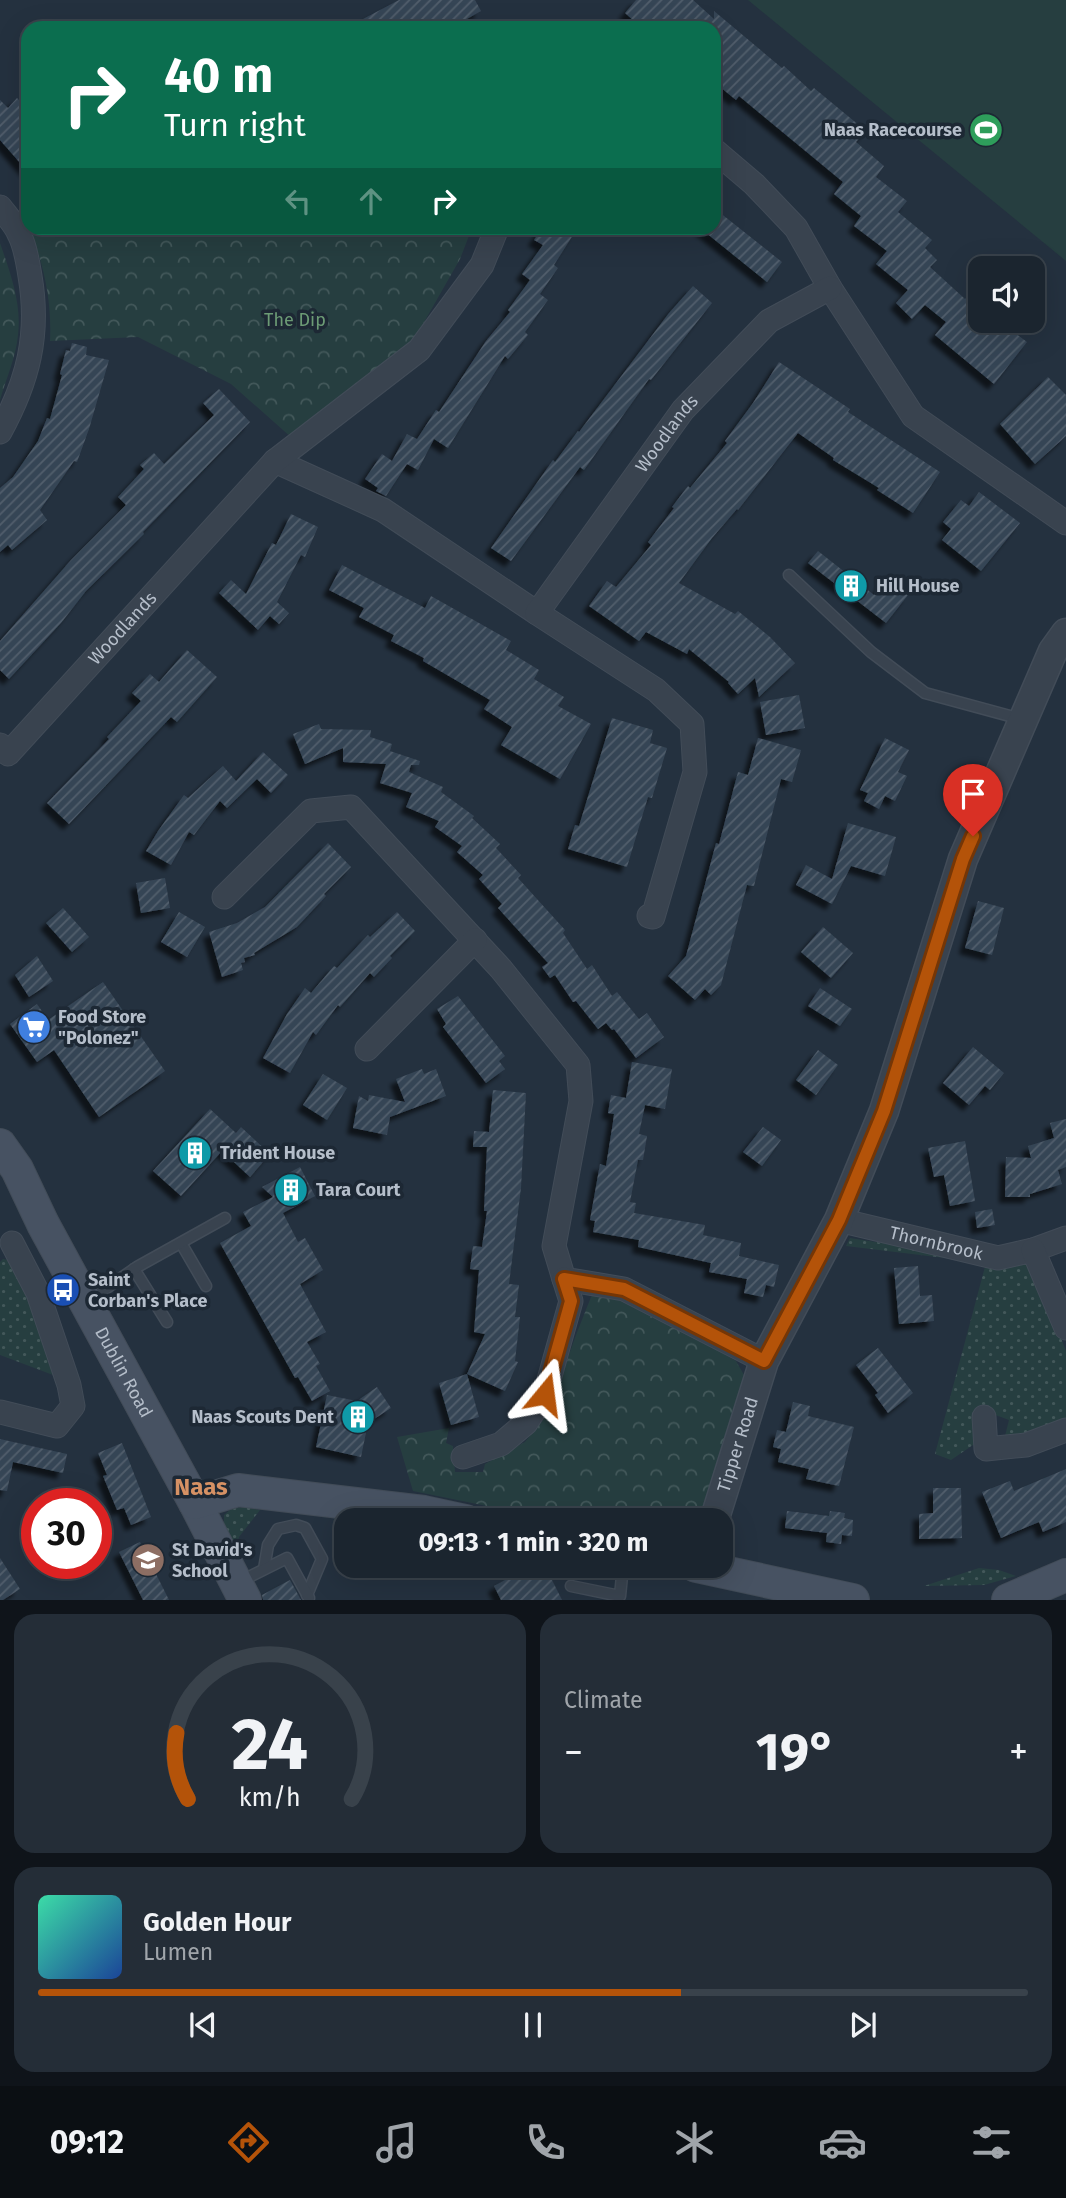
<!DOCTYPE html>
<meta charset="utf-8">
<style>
:root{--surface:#1b252f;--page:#242d37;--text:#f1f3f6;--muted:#a0a5aa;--line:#39424b;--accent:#b45309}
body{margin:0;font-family:"Fira Sans",sans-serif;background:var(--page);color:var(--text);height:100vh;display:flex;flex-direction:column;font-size:26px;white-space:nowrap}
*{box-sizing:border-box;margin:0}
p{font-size:23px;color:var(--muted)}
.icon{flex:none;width:38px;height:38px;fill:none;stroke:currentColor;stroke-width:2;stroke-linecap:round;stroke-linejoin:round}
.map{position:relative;height:1600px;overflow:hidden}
.drawer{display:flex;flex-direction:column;gap:14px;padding:14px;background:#0f141a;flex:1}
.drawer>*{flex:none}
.hud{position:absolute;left:21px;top:21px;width:700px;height:214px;border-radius:21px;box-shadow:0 7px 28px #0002,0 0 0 2px var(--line);background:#0b6e4f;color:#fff;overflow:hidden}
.controls{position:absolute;left:968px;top:256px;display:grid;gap:14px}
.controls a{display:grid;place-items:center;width:77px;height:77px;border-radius:14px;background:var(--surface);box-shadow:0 7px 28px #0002,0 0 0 2px var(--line);font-size:35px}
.speed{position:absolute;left:21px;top:1488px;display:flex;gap:14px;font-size:35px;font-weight:700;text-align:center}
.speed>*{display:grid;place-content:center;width:91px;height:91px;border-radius:50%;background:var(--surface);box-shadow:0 7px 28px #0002,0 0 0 2px var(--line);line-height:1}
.speed .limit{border:10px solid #d22;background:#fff;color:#111}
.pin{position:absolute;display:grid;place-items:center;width:60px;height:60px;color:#fff;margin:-72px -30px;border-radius:50% 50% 50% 0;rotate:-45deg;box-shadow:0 0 7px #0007}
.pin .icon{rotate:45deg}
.me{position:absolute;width:77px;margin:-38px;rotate:16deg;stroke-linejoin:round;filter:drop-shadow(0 0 5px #0008)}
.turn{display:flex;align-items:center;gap:24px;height:147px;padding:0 28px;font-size:32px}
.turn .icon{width:91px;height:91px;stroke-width:2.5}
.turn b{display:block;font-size:49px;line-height:60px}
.lanes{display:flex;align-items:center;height:66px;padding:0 28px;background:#0003;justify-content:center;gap:35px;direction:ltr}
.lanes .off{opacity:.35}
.big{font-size:52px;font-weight:700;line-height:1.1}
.drawer .tile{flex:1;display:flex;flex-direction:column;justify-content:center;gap:10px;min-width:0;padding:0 24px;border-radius:21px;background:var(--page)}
.drawer .dial{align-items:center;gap:0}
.dial svg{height:182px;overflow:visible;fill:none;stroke:var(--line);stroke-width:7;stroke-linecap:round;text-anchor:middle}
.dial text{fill:var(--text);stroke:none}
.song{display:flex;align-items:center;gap:21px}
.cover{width:84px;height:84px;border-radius:10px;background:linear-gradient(135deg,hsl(160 70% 55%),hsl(220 70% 35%))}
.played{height:7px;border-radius:4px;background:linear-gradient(90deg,var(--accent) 65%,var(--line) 65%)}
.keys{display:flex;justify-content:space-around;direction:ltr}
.heat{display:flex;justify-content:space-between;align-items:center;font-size:38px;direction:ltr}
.drawer .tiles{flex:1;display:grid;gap:14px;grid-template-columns:1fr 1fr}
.tile:last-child{grid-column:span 2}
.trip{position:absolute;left:334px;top:1508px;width:399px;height:70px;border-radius:21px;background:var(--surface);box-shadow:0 7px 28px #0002,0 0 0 2px var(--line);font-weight:700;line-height:70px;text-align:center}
.menu{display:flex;height:112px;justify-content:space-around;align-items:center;background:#0b0f13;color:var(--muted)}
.menu .icon{width:49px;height:49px}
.menu .current{color:var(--accent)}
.menu b{font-size:32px;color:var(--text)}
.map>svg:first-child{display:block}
</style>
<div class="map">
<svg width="1066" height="1600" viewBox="0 0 1066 1600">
<defs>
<pattern id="grass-dots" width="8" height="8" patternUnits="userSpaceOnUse" patternTransform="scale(1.75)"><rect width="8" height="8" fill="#263e40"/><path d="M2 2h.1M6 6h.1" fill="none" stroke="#43585a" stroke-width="1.8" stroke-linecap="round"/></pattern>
<pattern id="park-crowns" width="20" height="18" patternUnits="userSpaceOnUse" patternTransform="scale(1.75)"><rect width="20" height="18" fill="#263e40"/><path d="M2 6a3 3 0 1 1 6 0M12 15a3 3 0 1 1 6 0" fill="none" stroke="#43585a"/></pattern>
<pattern id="building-hatch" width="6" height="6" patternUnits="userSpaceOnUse" patternTransform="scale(1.75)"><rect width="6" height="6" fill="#364555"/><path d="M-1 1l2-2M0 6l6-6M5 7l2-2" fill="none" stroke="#515e6c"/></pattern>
<filter id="shadow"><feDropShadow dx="-6" dy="6" stdDeviation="2" flood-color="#0009"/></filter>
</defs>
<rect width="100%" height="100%" fill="#24313f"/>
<g fill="url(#grass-dots)">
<path d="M850,1238L1001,1261L1029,1255L1066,1351V1422L1021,1435L1005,1436L1009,1420L993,1414L976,1443L951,1460L935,1454L986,1263L846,1246Z"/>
<path d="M3,1259L13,1261L61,1378L0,1355V1262Z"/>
<path d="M244,1507L260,1510L239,1537L236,1552L224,1527V1515L231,1509Z"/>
<path d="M979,1568L999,1570L1016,1576L984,1585L924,1586Z"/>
</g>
<g fill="url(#park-crowns)">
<path d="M29,228H472L460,259L411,345L292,438L231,384L138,337L50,341C52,302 44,264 29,228Z"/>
<path d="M0,243C10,272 22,304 18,335C16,357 6,379 0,400Z"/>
<path d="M596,1291L610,1294L662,1319L716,1349L736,1361L744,1375L707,1505L687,1521H560L413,1491L397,1437L449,1428L446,1443L453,1446L455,1472H483L485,1464L525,1442L548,1414L576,1335L591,1297Z"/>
</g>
<path fill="#263e40" d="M748,0H1066V261Z"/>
<g fill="url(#building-hatch)" filter="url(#shadow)">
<path d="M399,0H475L481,11L451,28H346Z"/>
<path d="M636,0H693L714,19V11L782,68L784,66L811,91L814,88L866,131L856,142L884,166L876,177L907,201L898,212L932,240L925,248L937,260L930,267L965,299L966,298L980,309V320H1012L1007,327L1027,342L994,384L935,335L946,322L925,305L912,319L896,303L908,290L876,264L887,251L854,226L861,216L834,194L843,182L739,96L736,100L714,82V28H642L625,13Z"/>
<path d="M17,98L28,109V172L0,140V100L8,108Z"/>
<path d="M714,208L782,262L767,282L700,228H714Z"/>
<path d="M542,228H567L575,232L554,265L558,268L540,294L548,300L525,332L528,335L508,359L505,356L448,448L434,439L418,470L407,464L386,496L376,491L378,488L365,479L382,454L392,461L407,434L417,439L436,410L439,412L486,341L510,312L508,310L530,280L522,274L543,245L534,240Z"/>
<path d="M693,286L712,303L651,380L649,379L584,470L580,467L511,561L491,548L553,460L555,462L578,431L579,432L669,313Z"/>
<path d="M72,343L87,347L86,355L109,360L89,429L77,462L74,461L40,510L47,520L12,550L8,545L0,552V488L13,477L38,441L47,418L50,419L62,375L60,374L66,350L70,351Z"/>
<path d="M779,362L850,409L848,412L940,472L913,513L877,490L879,488L833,460L834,458L798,433L738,510L737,509L712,538L679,583L735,614L738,611L770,637L795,663L759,697L755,678L738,694L728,683L729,682L689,649L687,654L646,632L639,641L589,606L607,581L616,587L651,545L648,542L674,508L672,507L688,486L690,488L727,443L725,441L753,403Z"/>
<path d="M1048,377L1066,395V436L1035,464L1000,424Z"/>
<path d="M219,389L250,422L143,532L144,534L86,591L61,623L9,679L0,670V641L71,560L126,505L118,497L144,469L140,465L154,453L164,464L214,415L203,403Z"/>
<path d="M979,492L1020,523L981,571L942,540L951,529L943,522L961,500L969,506Z"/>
<path d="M291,514L318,527L305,557L301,555L277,602L289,613L279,624L270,616L258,630L219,593L231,580L246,594L272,543L276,545Z"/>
<path d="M818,551L874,595L887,578L908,595L886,623L808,563Z"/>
<path d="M342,565L425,608L431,596L511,641L506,650L539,670L534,679L564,697L558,706L591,724L560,779L501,745L512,727L484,709L490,700L423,661L424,658L391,641L394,635L359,617L364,608L329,590Z"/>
<path d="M187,650L217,677L177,722L171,717L69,824L47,803L109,739L107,737L141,701L132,693L150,674L159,682Z"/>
<path d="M799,695L805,728L766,735L760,702Z"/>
<path d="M612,718L653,730L650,743L667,748L652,798L648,797L627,867L568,849L575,825L579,826Z"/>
<path d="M319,724L321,729L371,730L370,737L392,744L390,751L420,761L419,765H411L409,772L443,787L441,792L474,816L472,818L500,844L496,848L521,875L518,878L565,930L563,933L587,969L592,965L612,996L617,992L639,1019L647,1013L664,1037L636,1058L614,1029L612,1030L606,1023L598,1029L576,1001L573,1002L555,975L550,978L542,967L548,963L498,908L502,904L479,879L483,875L457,852L462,846L435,827L439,821L406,807L412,793L380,783L386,764L343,762V748L305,764L293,734Z"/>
<path d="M758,738L801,750L792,782L781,779L754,886L747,885L721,985L711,995L705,989L695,1000L668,976L686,956L716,843L719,844L738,772L748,775Z"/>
<path d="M885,738L909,750L898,772L907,776L895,801L885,796L879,809L864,801L868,793L860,790Z"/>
<path d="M263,752L288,775L271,793L257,779L227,808L220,801L194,835L189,832L171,865L146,851L158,831L184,795L188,798L223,766L236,781Z"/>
<path d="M848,823L896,837L885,876L851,866L832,904L796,885L806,865L832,879Z"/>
<path d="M328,843L351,867L324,894L326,896L297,927L254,953L255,955L244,958L245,962L241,963L243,970L222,977L209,932L237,923L265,907Z"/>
<path d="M165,878L170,908L141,913L136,883Z"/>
<path d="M978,901L1004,908L992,955L965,948Z"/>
<path d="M63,908L89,937L72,952L46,923Z"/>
<path d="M179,912L205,927L187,957L161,942Z"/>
<path d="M397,912L415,931L390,956L392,958L374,977L370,973L340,1007L338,1005L316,1035L313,1032L290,1073L263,1058L287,1014L305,988L311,993L334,966L337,968L368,935L370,937Z"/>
<path d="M823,927L853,953L831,978L801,952Z"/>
<path d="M37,956L53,981L29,997L15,975Z"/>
<path d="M103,982L165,1071L99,1117L54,1050L37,1062L10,1024L37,1004L48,1020Z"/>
<path d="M820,988L852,1009L840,1026L808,1006Z"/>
<path d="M458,996L505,1056L499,1061L505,1069L486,1083L443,1027L446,1024L437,1009Z"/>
<path d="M973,1047L1004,1073L990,1090L985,1086L969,1105L943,1083Z"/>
<path d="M818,1050L838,1065L816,1095L796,1080Z"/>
<path d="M632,1062L672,1069L665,1109L645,1105L639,1134L647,1136L643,1160H638L630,1202L636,1203L634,1213L705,1225L703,1235L741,1243L739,1256L779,1265L774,1287L766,1285L763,1297L744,1293L747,1279L709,1272L711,1263L638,1247L639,1240L593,1232L595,1221L590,1220L600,1164L606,1166L613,1122L614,1114L608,1113L611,1095L626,1098Z"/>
<path d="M422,1069L424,1074L436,1069L446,1096L390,1117L387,1135L353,1128L359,1096L368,1101L369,1095L405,1102L396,1079Z"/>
<path d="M323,1074L347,1088L327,1120L303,1105Z"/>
<path d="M493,1090L526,1093L521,1188L509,1284L519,1285L515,1317H520L515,1361L518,1362L505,1391L467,1374L485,1334L474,1332L479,1270L470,1269L473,1246L482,1247L487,1211H484L487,1147H473L474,1131L489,1132Z"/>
<path d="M210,1109L236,1133L241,1127L270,1154L250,1177L222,1151L181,1196L153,1171Z"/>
<path d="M1066,1119V1167L1058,1170L1062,1184L1030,1194V1197H1005L1006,1157L1031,1158L1028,1146L1054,1138L1050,1123Z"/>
<path d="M763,1127L781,1140L762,1166L743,1152Z"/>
<path d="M965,1141L975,1201L950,1206L944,1175L934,1177L928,1148Z"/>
<path d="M300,1167L315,1196L283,1213L298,1242L305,1238L323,1270L300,1284L326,1332L307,1342L320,1364L316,1366L330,1391L312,1401L298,1377L295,1378L220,1243L251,1226L243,1212L273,1197L262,1187Z"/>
<path d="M992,1209L995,1225L977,1228L975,1212Z"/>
<path d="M918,1266L920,1296L932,1295L934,1321L899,1324L894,1268Z"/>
<path d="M878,1348L913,1393L888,1413L875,1395L878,1393L856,1365Z"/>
<path d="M467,1374L479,1417L451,1425L439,1383Z"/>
<path d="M377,1387L391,1408L368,1423L361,1457L316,1447L327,1395L357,1401Z"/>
<path d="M793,1402L810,1406L808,1416L854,1427L839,1486L806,1479L809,1469L778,1462L781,1449L773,1447L777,1430L786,1432Z"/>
<path d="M0,1439L67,1454L63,1473L13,1462L7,1491L0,1490Z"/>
<path d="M122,1443L151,1517L131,1525L124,1508L117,1510L103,1476L107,1475L98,1453Z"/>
<path d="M1066,1469V1522L1043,1532L1039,1522L1001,1538L982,1492L1010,1481L1014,1491Z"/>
<path d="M933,1488H961L962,1538L919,1539V1514L933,1513Z"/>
<path d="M787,1511L829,1516L830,1511L845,1513L844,1518L853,1520L852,1536L842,1535L841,1544L826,1542L827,1533L785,1528Z"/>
<path d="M140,1542L169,1600H143L119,1552Z"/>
<path d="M0,1558L20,1589L3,1600H0Z"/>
<path d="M531,1566H545L562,1600H501L494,1586Z"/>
<path d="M290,1580L301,1600H263L262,1595Z"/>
</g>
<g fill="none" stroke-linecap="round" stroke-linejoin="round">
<g stroke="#424c58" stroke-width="13">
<g id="service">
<path d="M789,575L871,652L925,693L1021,719"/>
<path d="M181,1243L206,1286"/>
<path d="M134,1269L167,1322"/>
<path d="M88,1301L137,1267L225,1218"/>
<path d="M264,1569L268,1545L278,1529L296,1525L305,1528L322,1559L307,1595"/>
<path d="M239,1582L287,1558L309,1598"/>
<path d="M571,1586L620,1596L623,1566"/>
</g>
</g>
<g stroke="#424c58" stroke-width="25">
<g id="minor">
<path d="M714,150L754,184L796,228L830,288L913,416L1066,523"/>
<path d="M0,207C6,215 15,224 19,234C25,245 28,263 30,276C40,335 28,381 0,432"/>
<path d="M275,461L383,510L537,613"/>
<path id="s1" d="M0,745L8,754L275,461L419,350L482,265L497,228"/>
<path d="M224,897L311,811L351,807L501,969L578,1065L581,1101L554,1246L564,1279L624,1289L764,1361"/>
<path id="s2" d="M649,916L653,917L695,772L692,724L656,690L537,613L683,410L769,321L830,288"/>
<path d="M367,1049L475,940"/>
<path id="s3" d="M839,1220L998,1258L1033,1250L1066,1238"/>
<path d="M1033,1250L1066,1328"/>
<path d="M0,1412L57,1426L73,1406L69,1385L38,1293L12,1243"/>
<path d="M984,1417L986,1449L1026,1445L1066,1430"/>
<path d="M463,1457L501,1444L526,1423L545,1394L571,1301L564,1279"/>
</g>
</g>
<g stroke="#424c58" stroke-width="31">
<g id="tertiary">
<path id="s4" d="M714,1521L764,1361L839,1220L884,1111L963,859L1053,651L1066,633"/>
</g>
</g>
<g stroke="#424c58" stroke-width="34">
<g id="secondary">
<path id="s5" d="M0,1145L17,1169L43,1224L195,1503L245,1600"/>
<path d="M195,1503L238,1490L424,1512L466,1521"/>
<path d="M696,1566L853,1600"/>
<path d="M1008,1600L1066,1575"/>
</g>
</g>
<use href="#service" stroke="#39434f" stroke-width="10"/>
<use href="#minor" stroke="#39434f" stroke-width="23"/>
<use href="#tertiary" stroke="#39434f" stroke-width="28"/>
<use href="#secondary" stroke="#475262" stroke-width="32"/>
</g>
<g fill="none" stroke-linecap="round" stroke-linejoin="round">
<g stroke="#753606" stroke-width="18">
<path id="route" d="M545,1394L571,1301L564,1279L624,1289L764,1361L839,1220L884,1111L963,859L973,836"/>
</g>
<use href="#route" stroke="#b45309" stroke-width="12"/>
</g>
<defs>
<g id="stadium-disc" transform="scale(1.75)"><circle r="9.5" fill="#2e9e5b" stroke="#1d2834"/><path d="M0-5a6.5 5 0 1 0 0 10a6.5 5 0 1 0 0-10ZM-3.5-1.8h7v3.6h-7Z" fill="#fff"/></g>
<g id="building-disc" transform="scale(1.75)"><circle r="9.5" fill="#0f9aa8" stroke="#1d2834"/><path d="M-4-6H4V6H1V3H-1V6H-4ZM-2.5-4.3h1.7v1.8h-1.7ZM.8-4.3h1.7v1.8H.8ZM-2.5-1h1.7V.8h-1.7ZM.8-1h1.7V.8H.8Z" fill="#fff"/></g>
<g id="supermarket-disc" transform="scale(1.75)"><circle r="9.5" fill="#3f7fe0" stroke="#1d2834"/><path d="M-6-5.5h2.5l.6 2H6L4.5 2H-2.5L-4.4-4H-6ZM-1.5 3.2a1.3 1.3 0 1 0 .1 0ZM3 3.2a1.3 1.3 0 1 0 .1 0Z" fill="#fff"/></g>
<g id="bus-disc" transform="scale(1.75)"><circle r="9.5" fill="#1a4fb4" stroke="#1d2834"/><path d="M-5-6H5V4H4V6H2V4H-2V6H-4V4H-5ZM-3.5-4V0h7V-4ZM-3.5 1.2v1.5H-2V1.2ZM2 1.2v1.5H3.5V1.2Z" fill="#fff"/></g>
<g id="school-disc" transform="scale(1.75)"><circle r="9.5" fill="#8d6e63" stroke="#1d2834"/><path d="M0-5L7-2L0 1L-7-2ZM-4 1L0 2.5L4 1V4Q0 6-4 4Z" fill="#fff"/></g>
</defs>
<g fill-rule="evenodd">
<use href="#stadium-disc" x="986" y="130"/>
<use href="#building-disc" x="851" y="586"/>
<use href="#supermarket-disc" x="34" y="1027"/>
<use href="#building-disc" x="195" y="1153"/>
<use href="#building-disc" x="291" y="1190"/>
<use href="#bus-disc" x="63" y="1290"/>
<use href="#building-disc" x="358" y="1417"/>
<use href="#school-disc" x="148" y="1560"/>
</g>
<g text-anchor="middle" stroke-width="7" stroke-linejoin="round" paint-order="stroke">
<g font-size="18" font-weight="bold" fill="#b5beca" stroke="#1d2834" text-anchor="start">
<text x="962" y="136" text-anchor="end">Naas Racecourse</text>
<text x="876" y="592">Hill House</text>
<text x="58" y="1023">Food Store<tspan x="58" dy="21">"Polonez"</tspan></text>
<text x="220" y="1159">Trident House</text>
<text x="316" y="1196">Tara Court</text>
<text x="88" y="1286">Saint<tspan x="88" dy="21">Corban's Place</tspan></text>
<text x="334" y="1423" text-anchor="end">Naas Scouts Dent</text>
<text x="172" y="1556">St David's<tspan x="172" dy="21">School</tspan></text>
</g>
<g font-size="18" fill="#6c9b75" stroke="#1d2834">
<text x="295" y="326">The Dip</text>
</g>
<g font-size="18" fill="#b5beca" stroke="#1d2834">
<text dy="6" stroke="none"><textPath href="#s2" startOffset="616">Woodlands</textPath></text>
<text dy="6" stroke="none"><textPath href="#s1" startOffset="182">Woodlands</textPath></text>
<text dy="6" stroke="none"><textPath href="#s3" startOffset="100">Thornbrook</textPath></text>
<text dy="6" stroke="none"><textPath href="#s5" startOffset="259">Dublin Road</textPath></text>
<text dy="6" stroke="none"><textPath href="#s4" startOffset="80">Tipper Road</textPath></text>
</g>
<g font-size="24" font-weight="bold" fill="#d69164" stroke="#1d2834">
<text x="201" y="1495">Naas</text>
</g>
</g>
</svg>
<div class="controls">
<a><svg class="icon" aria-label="sound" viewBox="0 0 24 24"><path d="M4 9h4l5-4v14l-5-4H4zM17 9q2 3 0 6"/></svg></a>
</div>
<div class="speed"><div class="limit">30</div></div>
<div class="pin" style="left:973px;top:836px;background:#d93025"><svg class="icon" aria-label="arrive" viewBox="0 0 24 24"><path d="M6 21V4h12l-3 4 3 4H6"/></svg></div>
<svg class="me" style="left:545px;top:1394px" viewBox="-20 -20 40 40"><path d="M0-17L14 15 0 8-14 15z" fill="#b45309" stroke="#fff" stroke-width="4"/></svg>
<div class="trip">09:13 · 1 min · 320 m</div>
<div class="hud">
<div class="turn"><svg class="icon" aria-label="right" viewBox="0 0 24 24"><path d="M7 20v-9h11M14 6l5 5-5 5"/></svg><div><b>40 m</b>Turn right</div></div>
<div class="lanes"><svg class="icon off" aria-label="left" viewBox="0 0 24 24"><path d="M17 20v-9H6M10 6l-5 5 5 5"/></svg><svg class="icon off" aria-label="ahead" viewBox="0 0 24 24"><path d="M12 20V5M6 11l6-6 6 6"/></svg><svg class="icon" aria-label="right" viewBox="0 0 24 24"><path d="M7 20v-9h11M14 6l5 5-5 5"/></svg></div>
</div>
</div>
<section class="drawer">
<div class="tiles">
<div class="tile dial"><svg viewBox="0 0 100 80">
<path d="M14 69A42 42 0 1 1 86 69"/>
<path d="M14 69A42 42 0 0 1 9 40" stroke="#b45309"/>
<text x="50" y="56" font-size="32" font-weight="700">24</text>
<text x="50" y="72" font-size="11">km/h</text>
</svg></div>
<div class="tile"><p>Climate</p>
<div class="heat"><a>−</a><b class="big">19°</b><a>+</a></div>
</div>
<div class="tile">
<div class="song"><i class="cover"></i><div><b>Golden Hour</b><p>Lumen</p></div></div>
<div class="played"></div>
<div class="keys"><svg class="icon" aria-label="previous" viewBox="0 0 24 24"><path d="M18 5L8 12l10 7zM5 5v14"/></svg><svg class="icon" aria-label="pause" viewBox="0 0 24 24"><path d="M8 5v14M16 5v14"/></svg><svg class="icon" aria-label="next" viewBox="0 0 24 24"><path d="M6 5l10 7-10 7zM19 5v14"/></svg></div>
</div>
</div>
</section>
<nav class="menu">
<b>09:12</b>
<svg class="icon current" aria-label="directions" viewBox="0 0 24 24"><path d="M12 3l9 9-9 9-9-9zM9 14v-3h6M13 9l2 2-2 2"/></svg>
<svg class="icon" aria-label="music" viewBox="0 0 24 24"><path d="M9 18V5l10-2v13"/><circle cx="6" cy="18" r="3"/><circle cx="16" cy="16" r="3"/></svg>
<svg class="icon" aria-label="phone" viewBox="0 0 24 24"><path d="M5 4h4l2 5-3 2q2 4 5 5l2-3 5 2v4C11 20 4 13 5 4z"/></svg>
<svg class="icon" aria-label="climate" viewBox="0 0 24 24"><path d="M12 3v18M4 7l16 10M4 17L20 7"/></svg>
<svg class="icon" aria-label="car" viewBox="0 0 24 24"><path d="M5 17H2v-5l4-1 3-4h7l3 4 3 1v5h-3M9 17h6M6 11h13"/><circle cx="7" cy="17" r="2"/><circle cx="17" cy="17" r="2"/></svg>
<svg class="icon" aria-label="filters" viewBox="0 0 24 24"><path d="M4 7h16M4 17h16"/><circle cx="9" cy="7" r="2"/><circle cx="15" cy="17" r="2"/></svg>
</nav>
